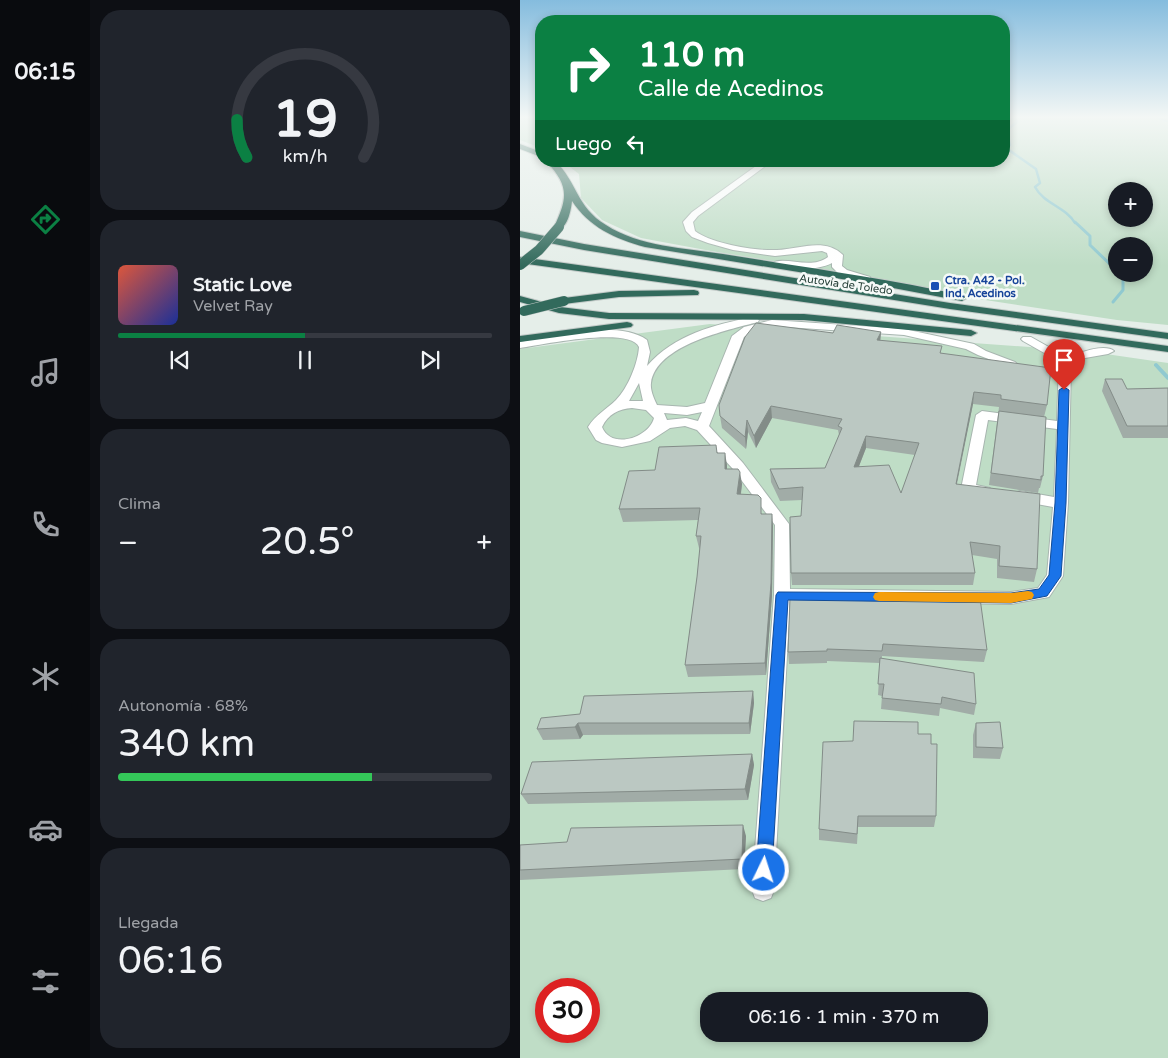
<!DOCTYPE html>
<html lang="es">
<meta charset="utf-8">
<style>
:root{--surface:#171b24;--page:#20242c;--text:#f1f3f6;--muted:#9ea1a6;--line:#363941;--accent:#0b8043}
body{margin:0;font-family:"Varela Round",sans-serif;background:var(--page);color:var(--text);height:100vh;display:flex;flex-direction:column;font-size:19px;white-space:nowrap}
*{box-sizing:border-box;margin:0}
p{font-size:16px;color:var(--muted)}
.icon{flex:none;width:28px;height:28px;fill:none;stroke:currentColor;stroke-width:2;stroke-linecap:round;stroke-linejoin:round}
.map{position:relative;flex:1;overflow:hidden}
.details{display:flex;flex-direction:column;gap:10px;padding:10px;background:#0d0f14;width:430px}
.details>*{flex:none}
.top-card{position:absolute;left:15px;top:15px;width:475px;height:152px;border-radius:20px;box-shadow:0 2px 8px #0003;background:#0b8043;color:#fff;overflow:hidden}
.fabs{position:absolute;left:588px;top:182px;display:grid;gap:10px}
.fabs a{display:grid;place-items:center;width:45px;height:45px;border-radius:50%;background:var(--surface);box-shadow:0 2px 8px #0003;font-size:25px}
.speed{position:absolute;left:15px;top:978px;display:flex;gap:10px;font-size:25px;font-weight:700;text-align:center}
.speed>*{display:grid;place-content:center;width:65px;height:65px;border-radius:50%;background:var(--surface);box-shadow:0 2px 8px #0003;line-height:1}
.speed .limit{border:8px solid #d22;background:#fff;color:#111}
.pin{position:absolute;display:grid;place-items:center;width:42px;height:42px;color:#fff;margin:-51px -21px;border-radius:50% 50% 50% 0;rotate:-45deg;box-shadow:0 0 5px #0007}
.pin .icon{rotate:45deg}
.me{position:absolute;width:55px;margin:-28px;rotate:4deg;stroke-linejoin:round;filter:drop-shadow(0 0 4px #0008)}
.turn{display:flex;align-items:center;gap:18px;height:105px;padding:0 20px;font-size:22px}
.turn .icon{width:65px;height:65px;stroke-width:2.5}
.turn b{display:block;font-size:35px;line-height:42px}
.then{display:flex;align-items:center;height:48px;padding:0 20px;background:#0003;gap:10px;font-size:19px}
.big{font-size:38px;font-weight:600;line-height:1.1}
.details .tile{flex:1;display:flex;flex-direction:column;justify-content:center;gap:8px;min-width:0;padding:0 18px;border-radius:20px;background:var(--page)}
.details .dial{align-items:center;gap:0}
.dial svg{height:130px;overflow:visible;fill:none;stroke:var(--line);stroke-width:7;stroke-linecap:round;text-anchor:middle}
.dial text{fill:var(--text);stroke:none}
.song{display:flex;align-items:center;gap:15px}
.cover{width:60px;height:60px;border-radius:8px;background:linear-gradient(135deg,hsl(10 70% 55%),hsl(230 70% 35%))}
.played{height:5px;border-radius:2px;background:linear-gradient(90deg,var(--accent) 50%,var(--line) 50%)}
.keys{display:flex;justify-content:space-around;direction:ltr}
.heat{display:flex;justify-content:space-between;align-items:center;font-size:28px;direction:ltr}
.charge{height:8px;border-radius:4px;background:linear-gradient(90deg,#34c759 68%,var(--line) 0)}
.trip{position:absolute;left:180px;top:992px;width:288px;height:50px;border-radius:20px;background:var(--surface);box-shadow:0 2px 8px #0003;font-weight:600;line-height:50px;text-align:center}
main{display:flex;flex:1;min-height:0}
.dock{display:flex;flex-direction:column;width:90px;justify-content:space-around;align-items:center;background:#090b0e;color:var(--muted)}
.dock .icon{width:35px;height:35px}
.dock .on{color:var(--accent)}
.dock b{font-size:22px;color:var(--text)}
.map>svg:first-child{display:block}
</style>
<main>
<nav class="dock">
<b>06:15</b>
<svg class="icon on" aria-label="directions" viewBox="0 0 24 24"><path d="M12 3l9 9-9 9-9-9zM9 14v-3h6M13 9l2 2-2 2"/></svg>
<svg class="icon" aria-label="music" viewBox="0 0 24 24"><path d="M9 18V5l10-2v13"/><circle cx="6" cy="18" r="3"/><circle cx="16" cy="16" r="3"/></svg>
<svg class="icon" aria-label="phone" viewBox="0 0 24 24"><path d="M5 4h4l2 5-3 2q2 4 5 5l2-3 5 2v4C11 20 4 13 5 4z"/></svg>
<svg class="icon" aria-label="climate" viewBox="0 0 24 24"><path d="M12 3v18M4 7l16 10M4 17L20 7"/></svg>
<svg class="icon" aria-label="car" viewBox="0 0 24 24"><path d="M5 17H2v-5l4-1 3-4h7l3 4 3 1v5h-3M9 17h6M6 11h13"/><circle cx="7" cy="17" r="2"/><circle cx="17" cy="17" r="2"/></svg>
<svg class="icon" aria-label="filters" viewBox="0 0 24 24"><path d="M4 7h16M4 17h16"/><circle cx="9" cy="7" r="2"/><circle cx="15" cy="17" r="2"/></svg>
</nav>
<section class="details">
<div class="tile dial"><svg viewBox="0 0 100 80">
<path d="M14 69A42 42 0 1 1 86 69"/>
<path d="M14 69A42 42 0 0 1 8 46" stroke="#0b8043"/>
<text x="50" y="56" font-size="32" font-weight="700">19</text>
<text x="50" y="72" font-size="11">km/h</text>
</svg></div>
<div class="tile">
<div class="song"><i class="cover"></i><div><b>Static Love</b><p>Velvet Ray</p></div></div>
<div class="played"></div>
<div class="keys"><svg class="icon" aria-label="previous" viewBox="0 0 24 24"><path d="M18 5L8 12l10 7zM5 5v14"/></svg><svg class="icon" aria-label="pause" viewBox="0 0 24 24"><path d="M8 5v14M16 5v14"/></svg><svg class="icon" aria-label="next" viewBox="0 0 24 24"><path d="M6 5l10 7-10 7zM19 5v14"/></svg></div>
</div>
<div class="tile"><p>Clima</p>
<div class="heat"><a>−</a><b class="big">20.5°</b><a>+</a></div>
</div>
<div class="tile"><p>Autonomía · 68%</p><b class="big">340 km</b><div class="charge"></div></div>
<div class="tile"><p>Llegada</p><b class="big">06:16</b></div>
</section>
<div class="map">
<svg width="648" height="1058" viewBox="0 0 648 1058">
<rect width="100%" height="100%" fill="#e5eee9"/>
<g fill="#bfddc6" fill-rule="evenodd">
<path d="M0,117H21V148L0,140Z"/>
<path d="M484,117H648V325L597,320L452,298L340,275L191,251L121,238L82,220L61,198L59,174L42,161H484ZM596,191H624V219H596ZM596,246H624V274H596Z"/>
<path d="M190,324L565,351L648,363V1058H0V349ZM26,989H69V1031H26ZM189,1001H459V1034H189Z"/>
</g>
<g fill="none" stroke-linecap="round" stroke-linejoin="round">
<g stroke="#90c9d0" stroke-width="2.5">
<path d="M498,117L496,118L497,122L487,130L490,145L486,148L516,169L520,183L515,187C524,204 546,207 555,223"/>
<path d="M635,117L648,121"/>
</g>
<g stroke="#90c9d0" stroke-width="3">
<path d="M555,222L570,236V245L596,270"/>
<path d="M593,302L603,290V276L601,274"/>
</g>
<path stroke="#90c9d0" stroke-width="4" d="M636,365L648,378"/>
<g stroke="#a8b6b0" stroke-width="2">
<g id="street">
<path d="M243,161H252L178,216L173,222L175,231C192,244 236,251 257,250C279,249 305,237 323,255L322,266L327,270L350,277V281L346,282L319,274L312,267V263C300,270 262,273 251,264C263,254 290,271 308,257L307,253L302,251L255,256L213,250L188,243L172,237L166,231L163,222L172,212Z"/>
<path d="M234,317L239,320L238,322C208,330 136,345 131,383C130,390 134,399 137,405L167,407L185,403L212,336L224,327L252,320L384,329L454,344L466,351L495,362L497,364L491,368L487,366L458,355L446,349L384,335L252,326L236,330L224,337L189,426L223,463L269,524L270,589L491,592L518,588L527,575L533,507L500,501L495,499L493,496L495,493L500,491L534,497L537,429L468,420L456,485L470,488L472,491L470,494C462,497 451,495 443,492L441,489L456,415L462,411L537,421L539,364L535,359L503,341L501,339L503,337H511L543,355L547,358C557,353 585,343 594,351L588,354L565,358L551,366L548,503L543,576L529,597L491,604L270,601L254,890L251,898L243,901L235,898L232,890L254,595L255,525L213,469L177,430L165,426L150,428L130,441L102,447L82,443L76,440L68,427C76,414 86,410 96,400C108,388 118,363 119,347C110,326 20,345 0,348V342C33,336 98,319 127,340L130,352L127,366C154,335 195,324 234,317ZM119,383L123,401H109ZM112,408L126,410L134,418C129,438 91,450 82,427C88,414 99,409 112,408ZM182,412L178,421L166,418L147,420L144,413L167,415Z"/>
</g>
</g>
<g stroke="#c2c9c7" stroke-width="2">
<g id="highway">
<path d="M0,144L21,152V157L0,149Z"/>
<path d="M26,161H35C57,181 56,207 86,225C120,247 165,248 203,254C283,267 363,278 442,295L447,298L442,301L352,284L125,247C95,239 69,227 52,201C51,210 48,226 39,230L36,229L34,227C48,197 49,186 26,161Z"/>
<path d="M0,231L64,244L430,303L648,333V339L430,309L64,250L0,237Z"/>
<path d="M0,257L648,346V352L0,263Z"/>
<path d="M174,290L178,291L179,293L178,295L99,297L44,304L39,301L44,298L99,291Z"/>
<path d="M0,296L40,307L89,313L284,314L451,330L457,333L451,336L284,320L89,319L39,313L0,302Z"/>
<path d="M107,322L111,323L113,325L111,327L0,342V336Z"/>
</g>
</g>
<use href="#street" fill="#fff" fill-rule="evenodd"/>
<use href="#highway" fill="#326a5c" fill-rule="evenodd"/>
<g stroke="#c2c9c7" stroke-width="11" stroke-linecap="butt">
<g id="highway-bridge">
<path d="M0,265L19,250L39,227"/>
<path d="M4,311L44,301"/>
</g>
</g>
<use href="#highway-bridge" stroke="#326a5c" stroke-width="10"/>
</g>
<g fill="#a1aca7" fill-rule="evenodd">
<path d="M361,332L360,340L422,353L527,405L524,417L523,476L520,488H519L518,493L469,485L479,407L453,404L437,484L517,569L514,582L477,578V559L452,555L455,573L453,585H272L271,573L281,516L282,500L260,501L251,482L250,469L305,468L319,435L318,430L252,418L236,448L228,432L226,449L202,428L200,416L313,333ZM346,448L395,455L381,493L339,466Z"/>
<path d="M585,379L607,389L648,388V438H603L582,391Z"/>
<path d="M197,453L207,465V469L222,484L221,494L242,514L253,526L252,595L246,675L168,677L165,665L177,577L180,549L179,548L176,536L178,520L103,522L99,509L135,470Z"/>
<path d="M270,598L467,650L464,662L362,656V658L456,704L454,715L420,708L419,716L361,709L362,696L358,695L360,663L307,661V663L269,664L268,652Z"/>
<path d="M233,691L234,703L230,734L63,735L60,739L23,740L17,729L60,714Z"/>
<path d="M456,723L483,748L480,759L453,758V735Z"/>
<path d="M398,734L411,744L416,816L414,827H338L337,844L299,840V829L333,741Z"/>
<path d="M232,754L234,765L228,800L8,804L1,794Z"/>
<path d="M226,836L224,869L0,880V844V845Z"/>
</g>
<g fill="#838c88">
<path d="M361,332L360,344L357,340Z"/>
<path d="M454,392L453,404L434,496L436,484Z"/>
<path d="M251,406L252,418L236,448L234,436Z"/>
<path d="M227,420L228,432L226,449L225,437Z"/>
<path d="M346,436V448L334,479V467Z"/>
<path d="M205,453L207,465V481L205,469Z"/>
<path d="M220,472L222,484L219,507L217,494Z"/>
<path d="M252,514L253,526L252,595L246,675L245,663Z"/>
<path d="M233,691L234,703L230,734L229,723Z"/>
<path d="M58,723L63,735L60,739L55,727Z"/>
<path d="M232,754L234,765L228,800L225,789Z"/>
<path d="M223,825L226,836L224,869L222,859Z"/>
</g>
<g fill="#bbc8c2" stroke="#838c88" fill-rule="evenodd">
<path d="M236,323L313,333L317,325L361,332L357,340L422,346L420,353L531,368L527,405L481,399V395L454,392L436,484L520,494L517,569L479,566L480,546L450,542L455,573H271L270,517L281,516L283,487L259,489L250,469L305,468L322,428L318,426L322,419L251,406L234,436L227,420L225,437L200,416L199,405L225,337ZM346,436L399,443L381,493L369,465L334,467Z"/>
<path d="M585,379H602L607,389L648,388V426H607Z"/>
<path d="M479,411L526,417L523,476H521V480L471,473Z"/>
<path d="M196,445L197,453H205V469H218L220,472L217,494L238,495L241,498V514H252L251,583L245,663L165,665L177,577L181,536H176L180,508L99,509L109,471L135,470L139,447Z"/>
<path d="M424,596L460,598L467,650L363,644L362,651L307,649V651L268,652L270,598H381Z"/>
<path d="M360,658L454,673L456,704L422,697L421,704L362,698L364,684H358Z"/>
<path d="M233,691L229,723H58L55,727L17,729L21,718L60,714L64,696Z"/>
<path d="M334,721L398,722V734H411V744H417L416,816H338L337,834L299,829L303,742L333,741Z"/>
<path d="M480,722L483,748L456,747V723Z"/>
<path d="M232,754L225,789L1,794L12,762Z"/>
<path d="M223,825L222,859L0,870V845L47,842L51,828Z"/>
</g>
<linearGradient id="sky" x2="0" y2="1"><stop stop-color="#85bcde"/><stop offset="0.44" stop-color="#f3f7f5"/><stop offset="1" stop-color="#f3f7f5" stop-opacity="0"/></linearGradient>
<rect width="648" height="266" fill="url(#sky)"/>
<path fill="#1a73e8" stroke="#114b97" d="M544,387L549,390L546,503L541,576L527,596L491,603L268,600L252,870L250,876L244,878L238,876L236,870L256,595L258,592L491,593L519,589L529,575L535,503L539,390Z"/>
<path fill="#f59e0b" d="M508,591L512,592L514,595L512,599L491,603L359,601L355,600L353,597L355,593L359,592L491,593Z"/>
<rect fill="#1a4fb4" stroke="#f6faf8" stroke-width="2" x="410" y="281" width="10" height="10" rx="2.5"/>
<g text-anchor="middle" stroke-width="5" stroke-linejoin="round" paint-order="stroke">
<g font-size="11" font-weight="bold" fill="#164399" stroke="#f6faf8" text-anchor="start">
<text x="425" y="284">Ctra. A42 - Pol.<tspan x="425" dy="13">Ind. Acedinos</tspan></text>
</g>
<g font-size="11" fill="#253f37" stroke="#f6faf8">
<text transform="translate(326 284) rotate(8)" y="4">Autovía de Toledo</text>
</g>
</g>
</svg>
<div class="fabs">
<a>+</a>
<a>−</a>
</div>
<div class="speed"><div class="limit">30</div></div>
<div class="pin" style="left:544px;top:390px;background:#d93025"><svg class="icon" aria-label="arrive" viewBox="0 0 24 24"><path d="M6 21V4h12l-3 4 3 4H6"/></svg></div>
<svg class="me" style="left:244px;top:870px" viewBox="-20 -20 40 40"><circle r="17" fill="#1a73e8" stroke="#fff" stroke-width="3"/><path d="M0-11L8 9 0 5-8 9z" fill="#fff"/></svg>
<div class="trip">06:16 · 1 min · 370 m</div>
<div class="top-card">
<div class="turn"><svg class="icon" aria-label="right" viewBox="0 0 24 24"><path d="M7 20v-9h11M14 6l5 5-5 5"/></svg><div><b>110 m</b>Calle de Acedinos</div></div>
<div class="then">Luego<svg class="icon" aria-label="left" viewBox="0 0 24 24"><path d="M17 20v-9H6M10 6l-5 5 5 5"/></svg></div>
</div>
</div>
</main>
